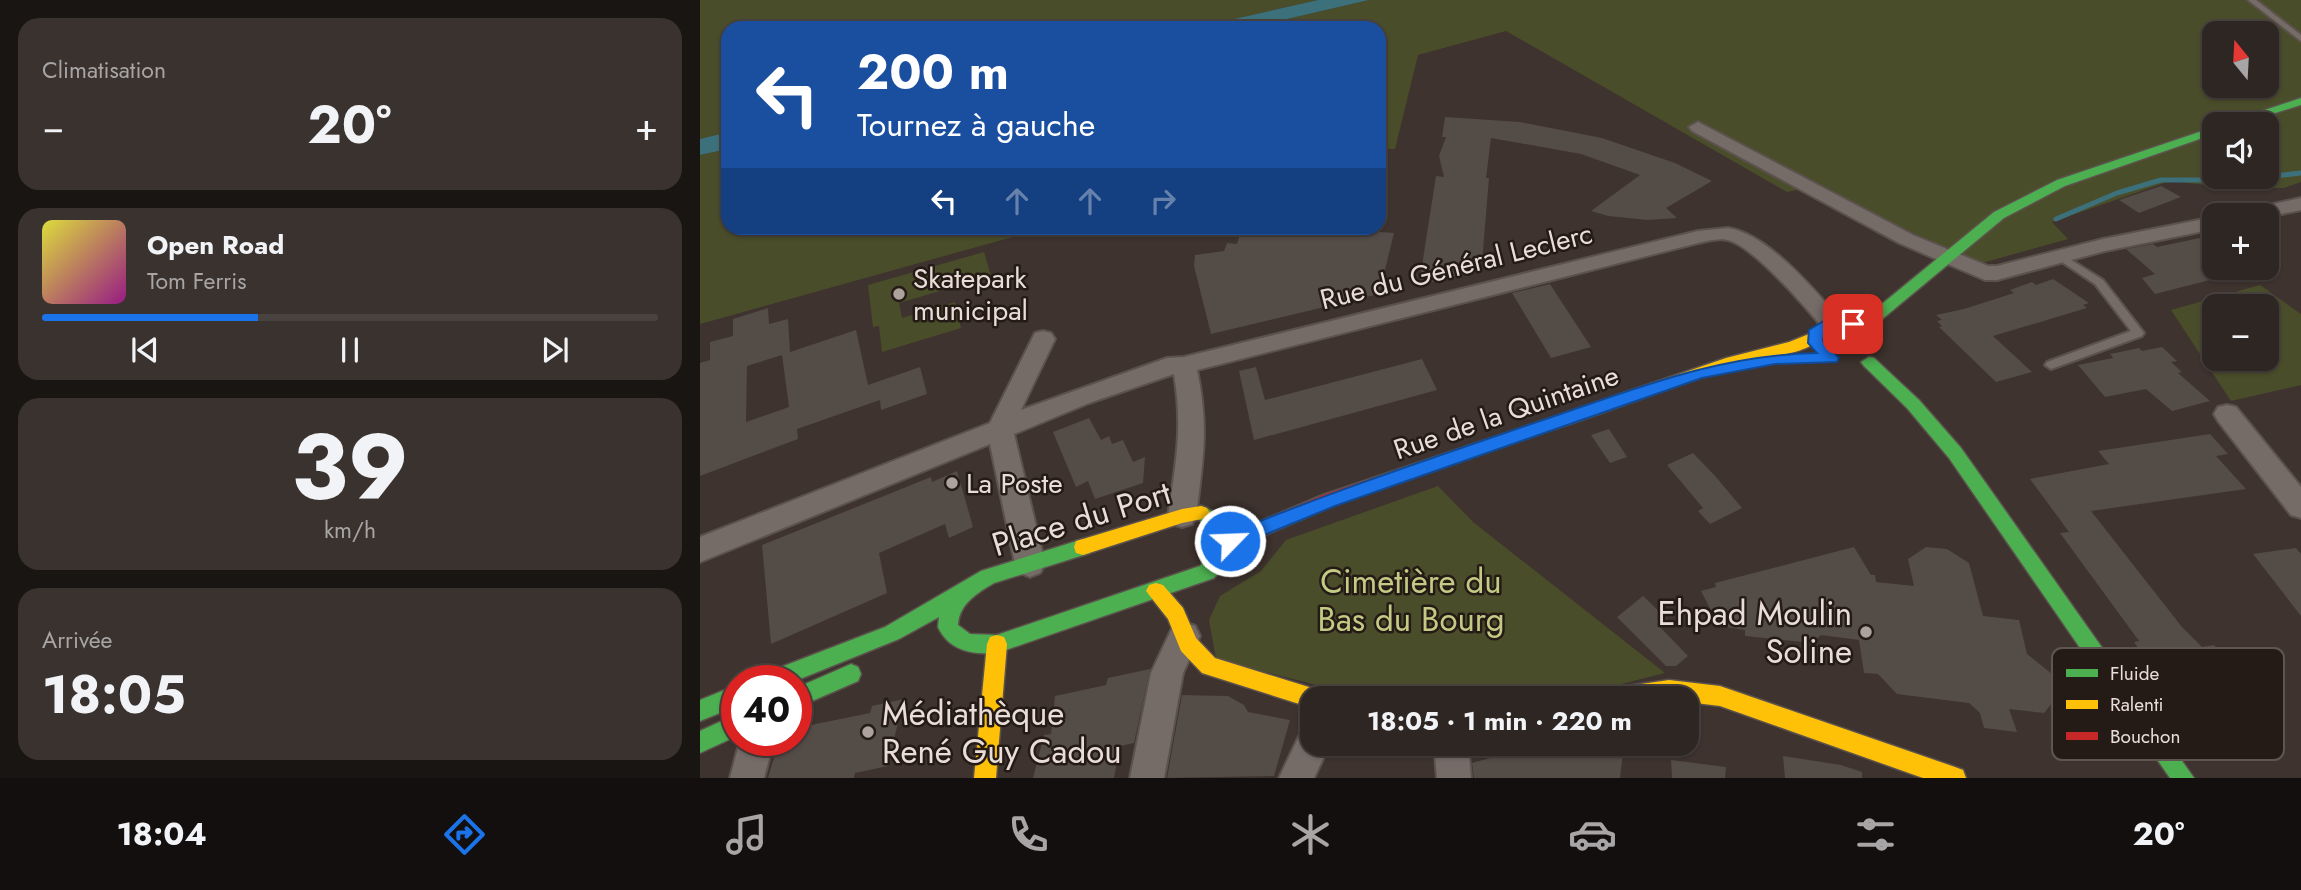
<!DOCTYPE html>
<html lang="fr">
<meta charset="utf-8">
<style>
:root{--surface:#2e2622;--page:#3a322f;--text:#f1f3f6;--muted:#a7a5a5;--line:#494340;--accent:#1a73e8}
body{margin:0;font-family:Jost,sans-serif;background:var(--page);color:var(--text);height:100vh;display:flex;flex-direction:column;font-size:26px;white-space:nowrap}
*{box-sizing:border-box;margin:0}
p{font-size:23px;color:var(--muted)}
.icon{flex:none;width:38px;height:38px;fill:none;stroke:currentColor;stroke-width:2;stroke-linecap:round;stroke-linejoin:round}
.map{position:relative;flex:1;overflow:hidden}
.details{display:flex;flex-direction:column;gap:18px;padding:18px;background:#191513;width:700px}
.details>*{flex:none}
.top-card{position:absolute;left:21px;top:21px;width:665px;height:214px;border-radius:21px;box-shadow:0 2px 5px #0004,0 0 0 2px var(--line);background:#1a4fa0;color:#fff;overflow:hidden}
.needle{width:46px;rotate:342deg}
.controls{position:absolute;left:1502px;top:21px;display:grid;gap:14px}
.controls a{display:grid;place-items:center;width:77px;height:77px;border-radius:14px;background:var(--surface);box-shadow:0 2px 5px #0004,0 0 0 2px var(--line);font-size:35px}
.speed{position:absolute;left:21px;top:665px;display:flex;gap:14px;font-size:35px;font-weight:700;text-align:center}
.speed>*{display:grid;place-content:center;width:91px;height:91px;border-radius:50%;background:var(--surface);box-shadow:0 2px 5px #0004,0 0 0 2px var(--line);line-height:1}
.speed .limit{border:10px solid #d22;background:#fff;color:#111}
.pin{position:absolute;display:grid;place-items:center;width:60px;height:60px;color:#fff;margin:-30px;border-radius:14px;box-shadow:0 4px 10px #0006}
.me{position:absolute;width:77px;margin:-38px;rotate:66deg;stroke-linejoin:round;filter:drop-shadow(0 0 5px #0008)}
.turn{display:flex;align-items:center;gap:24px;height:147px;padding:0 21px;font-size:32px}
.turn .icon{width:91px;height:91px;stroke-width:2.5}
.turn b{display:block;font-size:49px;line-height:60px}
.lanes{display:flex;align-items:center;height:66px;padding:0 21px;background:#0003;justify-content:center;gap:35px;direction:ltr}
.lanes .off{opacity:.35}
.big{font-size:52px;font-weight:700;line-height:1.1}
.details .card{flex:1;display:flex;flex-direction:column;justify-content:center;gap:10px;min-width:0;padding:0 24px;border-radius:21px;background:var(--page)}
.details .dial{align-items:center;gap:0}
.dial b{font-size:91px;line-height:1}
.song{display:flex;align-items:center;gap:21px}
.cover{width:84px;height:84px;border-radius:10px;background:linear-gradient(135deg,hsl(60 70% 55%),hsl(310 70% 35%))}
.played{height:7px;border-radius:4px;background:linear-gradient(90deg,var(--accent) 35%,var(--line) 35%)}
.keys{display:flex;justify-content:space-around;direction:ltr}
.heat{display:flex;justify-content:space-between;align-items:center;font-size:38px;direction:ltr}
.trip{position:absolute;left:600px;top:686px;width:399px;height:70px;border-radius:21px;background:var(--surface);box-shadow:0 2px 5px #0004,0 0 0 2px var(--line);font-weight:700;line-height:70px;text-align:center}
.menu{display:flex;height:112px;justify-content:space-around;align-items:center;background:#120f0e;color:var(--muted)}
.menu .icon{width:49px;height:49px}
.menu .on{color:var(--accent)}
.menu b{font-size:32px;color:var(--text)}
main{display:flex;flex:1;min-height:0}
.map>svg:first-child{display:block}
</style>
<main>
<section class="details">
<div class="card"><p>Climatisation</p>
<div class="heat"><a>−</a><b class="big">20°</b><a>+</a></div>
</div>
<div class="card">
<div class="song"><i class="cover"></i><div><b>Open Road</b><p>Tom Ferris</p></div></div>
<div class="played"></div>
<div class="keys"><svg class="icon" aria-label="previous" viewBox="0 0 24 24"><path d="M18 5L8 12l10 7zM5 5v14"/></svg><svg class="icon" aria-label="pause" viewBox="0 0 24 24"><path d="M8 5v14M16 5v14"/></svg><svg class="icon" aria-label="next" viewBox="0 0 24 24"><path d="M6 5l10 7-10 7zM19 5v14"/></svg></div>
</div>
<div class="card dial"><b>39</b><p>km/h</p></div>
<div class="card"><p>Arrivée</p><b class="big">18:05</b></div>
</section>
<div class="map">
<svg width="1601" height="778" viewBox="0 0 1601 778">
<rect width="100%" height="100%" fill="#3e332e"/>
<g fill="#4a4d29" fill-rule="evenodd">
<path d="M0,0H618L494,28H28V132L0,139Z"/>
<path d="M669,0H1601V182L1584,188L1525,187L1470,181L1352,222L1368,239L1282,263L1199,227L1120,185L1087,192L806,31L718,55L695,149H679V28H549ZM1514,33H1566V86H1514ZM1514,124H1566V177H1514Z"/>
<path d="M28,149V228H336L334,231L0,324V155Z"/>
<path d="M284,252L291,276L199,303L202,318L255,302L261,328L182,352L179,326L173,327L168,285Z"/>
<path d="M1560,285L1601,314V385L1531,401L1471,310ZM1514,306H1566V359H1514Z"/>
<path d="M738,486L773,522L965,673L866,698H666L516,659L509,620L520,596L561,571L586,540Z"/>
</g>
<g fill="#3c707a">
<path d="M618,0H669L549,28H494Z"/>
<path d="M28,132V149L0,155V139Z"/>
</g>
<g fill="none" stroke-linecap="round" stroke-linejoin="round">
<path stroke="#3c707a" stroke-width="5" d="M1356,219L1417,193L1461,180H1536L1601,173"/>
</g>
<g fill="#544c47" fill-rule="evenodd">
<path d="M745,117L820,122L902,138L975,163L1012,181L966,208L977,218L948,220L908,216L891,211L940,175L881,154L791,138L786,178H789L782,262L766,274L719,285L736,176L744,177L739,156L746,137H742Z"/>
<path d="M1461,186L1481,197L1439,213L1419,200Z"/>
<path d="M561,228H679V232L694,233L679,294L511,334L494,266L495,255L524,251L527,243L537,244L539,237H558Z"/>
<path d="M1514,235V279L1455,294L1442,278L1455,274L1426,249L1453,244L1457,247Z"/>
<path d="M1353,279L1389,303L1383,305L1387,308L1293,336L1332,372L1296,382L1239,327L1242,326L1237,321L1242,320L1236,315L1264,309L1314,293L1310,290L1332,282L1336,285Z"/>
<path d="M850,284L891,347L851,358L812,293Z"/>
<path d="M68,308L69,324L88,319L90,352L156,330L168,385L220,367L227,394L181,410L180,400L97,429L98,439L0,476V363L10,360V342L33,336V319ZM82,355L89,407L46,422L47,366Z"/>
<path d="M1462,347L1477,361L1471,362L1482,372L1478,373L1510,401L1472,411L1446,389L1405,397L1378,365L1413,358L1410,354L1439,348L1442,351Z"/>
<path d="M722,359L737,390L554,440L539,371L556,367L565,400Z"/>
<path d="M389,418L401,440L409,436L412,444L423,440L433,462L445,457L443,483L395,499L388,481L376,487L353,432Z"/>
<path d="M909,429L927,457L910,463L891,435Z"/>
<path d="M1510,434L1528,454L1516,456L1546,489L1391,511L1482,627L1502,647L1514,645L1544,682L1519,686L1524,693L1492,699L1459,678L1434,642L1439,641L1360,533L1369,532L1330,479L1409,464L1398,451Z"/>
<path d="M993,453L1016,477L1042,508L1010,524L998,511L1003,508L967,465Z"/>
<path d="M257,471L273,527L249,538L245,524L179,553L187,593L71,644L62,545L231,477L232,482Z"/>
<path d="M1154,547L1171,575H1175L1176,582L1214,586L1208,559L1226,547L1247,549L1269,563L1283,616L1319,620L1327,654L1352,674L1358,696L1344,713L1309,709L1317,732L1284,728L1280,713L1269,703L1197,694L1178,674L1164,673L1159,640L1121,635L1112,643L1045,636V630L1019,626L1001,591L1016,587L1015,583Z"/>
<path d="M1596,548L1601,554V616L1553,554Z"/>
<path d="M943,596L967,619L959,626L988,656L976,666H966L917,617Z"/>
<path d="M450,669L434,743L420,746L414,778H333L344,735L351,734L355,696L406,685L408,678Z"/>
<path d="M482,695L528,696L544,705L548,712L590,720L574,776L467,778Z"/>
<path d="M204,699L193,743L196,742L188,766L155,773L154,778H68L79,740H96V728L170,713L172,706Z"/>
<path d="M840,744H924L920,778H774L772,763Z"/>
<path d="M1083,756L1141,765L1162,772V778H1085Z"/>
<path d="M971,760L1026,767L1025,778H972Z"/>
</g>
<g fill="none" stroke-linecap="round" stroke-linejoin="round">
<g stroke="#5c524d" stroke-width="4">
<g id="lane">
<path d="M1548,0H1556L1601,35V41Z"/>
<path d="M1360,253L1403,280L1444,333L1442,336L1351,369L1345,365L1347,362L1431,331L1395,284L1356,258L1355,256L1356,254Z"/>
</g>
</g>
<g stroke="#5c524d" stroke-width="4">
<g id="street">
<path d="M998,122L1213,235L1288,266H1297L1403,239L1514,217V229L1405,251L1297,280H1285L1199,243L992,131L989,127Z"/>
<path d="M1601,198V210L1566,217L1538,215L1541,211Z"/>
<path d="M1028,228C1067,234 1112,287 1138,317L1141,322L1138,327L1130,330L1122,327C1104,305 1057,251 1031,241C1021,237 1008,241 998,243L497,370C509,427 503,459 496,516L492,524L482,527L472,524L468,516C476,463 483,427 474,374L389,403L314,434L345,564L340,573L330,577L320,573L315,564L290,444L0,562V537L290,423L335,333L343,331L351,333L355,339L321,410L467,358L484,357L998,231Z"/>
<path d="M1527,405L1536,407L1601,487V518L1591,515L1518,421L1514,414L1518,407Z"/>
<path d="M484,622L495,626L500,636L483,673L464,778H430L451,673L473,626Z"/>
<path d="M612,727V744H630L614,778H579L601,732Z"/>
<path d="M40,740H74L64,778H30Z"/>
<path d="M734,744H768L771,778H737Z"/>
</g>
</g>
<g stroke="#5c524d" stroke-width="3">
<g id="fast">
<path d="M1601,98V105L1540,124H1523Z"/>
<path d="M1514,127V134L1365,186L1304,218L1181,320L1153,328L1146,323L1148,320L1171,313L1294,212L1357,180Z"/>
<path d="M1169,357L1174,358L1219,400L1261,448L1494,778H1470L1249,458L1207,408L1164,366L1161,362Z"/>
<path d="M501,506L529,518L538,538L529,561L514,578L297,653C273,655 249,651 238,627L239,617L199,639L95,681H60L63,674L185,627L281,571L383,539L390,541L392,547L390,553L294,583C277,593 259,604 258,625L270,634L297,635L500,566L515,550L520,538L516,528L495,518L492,513L495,508Z"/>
<path d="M151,664L158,667L161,674L158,681L96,708V688Z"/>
<path d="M37,685V706L0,721V700Z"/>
<path d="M37,714V736L0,753V731Z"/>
</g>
</g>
<g stroke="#5c524d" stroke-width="3">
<g id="slow">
<path d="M1114,332L1121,337C1110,352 1080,355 1062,359C987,379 916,410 842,433L836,431L834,427L836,423L1026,358L1089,342Z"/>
<path d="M501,506L507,508L510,513L507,518L482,523L383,555L376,553L374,547L376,541L383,539L482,509Z"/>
<path d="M456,583L463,585L483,608L496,638L515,658L612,688L619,691L622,698H612V708L502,673L481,651L468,619L446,591L449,585Z"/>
<path d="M297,635L304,637L307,644L296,778H274L287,644L290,637Z"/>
<path d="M969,680L1020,686L1255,767L1263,770L1266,778H1223L1020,706L987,702V698H902L906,691L913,688Z"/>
</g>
</g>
<g stroke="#5c524d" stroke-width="3">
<path id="jam" d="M842,421L848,423L850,427L848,431L635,505L530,550L523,547L521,542L523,537L623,495Z"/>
</g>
<use href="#lane" fill="#756c68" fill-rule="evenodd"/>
<use href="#street" fill="#756c68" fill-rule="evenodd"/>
<use href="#fast" fill="#4caf50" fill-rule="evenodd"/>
<use href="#slow" fill="#ffc107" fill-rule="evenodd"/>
<use href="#jam" fill="#c62828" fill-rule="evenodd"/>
</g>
<path fill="#1a73e8" stroke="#114b97" stroke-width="2" d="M1130,317L1153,319L1160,324C1152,333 1137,325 1124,333L1123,341L1139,358L1137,362L1075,364L1002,378L635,506L530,549L523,547L520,541L523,536C625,494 729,459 834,423C930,391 1014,355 1117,353L1108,343L1109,330Z"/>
<g fill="#aea29c" stroke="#241b17" stroke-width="2.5">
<circle cx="199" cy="294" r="7"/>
<circle cx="252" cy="483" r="7"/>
<circle cx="1166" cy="632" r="7"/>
<circle cx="168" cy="732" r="7"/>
</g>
<g text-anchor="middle" stroke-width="5" stroke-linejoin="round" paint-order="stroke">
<g font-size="28" fill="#eaddd7" stroke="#241b17">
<text transform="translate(756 266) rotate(-14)" y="10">Rue du Général Leclerc</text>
<text transform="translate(806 412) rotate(-19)" y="10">Rue de la Quintaine</text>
</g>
<g font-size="28" fill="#eaddd7" stroke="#241b17" text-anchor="start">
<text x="213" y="288">Skatepark<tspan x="213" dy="32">municipal</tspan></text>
<text x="266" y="493">La Poste</text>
</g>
<g font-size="33" fill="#eaddd7" stroke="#241b17">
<text transform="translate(381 518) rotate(-17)" y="12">Place du Port</text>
</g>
<g font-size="33" fill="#c2ca83" stroke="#241b17">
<text x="711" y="593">Cimetière du<tspan x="711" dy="38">Bas du Bourg</tspan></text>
</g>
<g font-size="33" fill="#eaddd7" stroke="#241b17" text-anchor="end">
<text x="1152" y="625">Ehpad Moulin<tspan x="1152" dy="38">Soline</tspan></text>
<text x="182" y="725" text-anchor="start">Médiathèque<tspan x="182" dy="38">René Guy Cadou</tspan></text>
</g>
</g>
<rect x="1352" y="648" width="232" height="112" rx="10" fill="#241b17" stroke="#5f5551" stroke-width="2"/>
<rect x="1366" y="669" width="32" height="8" fill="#4caf50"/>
<rect x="1366" y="700" width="32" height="9" fill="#ffc107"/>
<rect x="1366" y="732" width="32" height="8" fill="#c62828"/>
<g font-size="19" fill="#eaddd7">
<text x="1410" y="680">Fluide</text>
<text x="1410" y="711">Ralenti</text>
<text x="1410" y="743">Bouchon</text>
</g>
</svg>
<div class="controls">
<a><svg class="needle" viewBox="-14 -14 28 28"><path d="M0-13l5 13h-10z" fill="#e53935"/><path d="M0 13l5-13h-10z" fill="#a7a5a5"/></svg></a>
<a><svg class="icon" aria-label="sound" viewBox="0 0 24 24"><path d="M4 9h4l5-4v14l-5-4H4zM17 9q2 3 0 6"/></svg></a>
<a>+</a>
<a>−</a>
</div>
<div class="speed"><div class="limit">40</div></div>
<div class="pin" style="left:1153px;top:324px;background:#d93025"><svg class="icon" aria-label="arrive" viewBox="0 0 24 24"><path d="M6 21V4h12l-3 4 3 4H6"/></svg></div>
<svg class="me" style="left:530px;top:541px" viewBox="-20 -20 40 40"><circle r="17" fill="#1a73e8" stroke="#fff" stroke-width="3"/><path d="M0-11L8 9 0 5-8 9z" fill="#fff"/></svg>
<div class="trip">18:05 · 1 min · 220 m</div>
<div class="top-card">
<div class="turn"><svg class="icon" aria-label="left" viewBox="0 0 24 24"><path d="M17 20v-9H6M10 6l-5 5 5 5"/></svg><div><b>200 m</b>Tournez à gauche</div></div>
<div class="lanes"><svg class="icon" aria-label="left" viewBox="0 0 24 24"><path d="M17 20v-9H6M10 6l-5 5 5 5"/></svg><svg class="icon off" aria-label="ahead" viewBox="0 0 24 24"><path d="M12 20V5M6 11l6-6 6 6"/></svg><svg class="icon off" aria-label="ahead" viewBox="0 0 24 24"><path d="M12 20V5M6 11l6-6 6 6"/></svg><svg class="icon off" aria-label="right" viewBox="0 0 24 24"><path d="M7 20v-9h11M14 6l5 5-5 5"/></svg></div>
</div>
</div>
</main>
<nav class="menu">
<b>18:04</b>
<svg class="icon on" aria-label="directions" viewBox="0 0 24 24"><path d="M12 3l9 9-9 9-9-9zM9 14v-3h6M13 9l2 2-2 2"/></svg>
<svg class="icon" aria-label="music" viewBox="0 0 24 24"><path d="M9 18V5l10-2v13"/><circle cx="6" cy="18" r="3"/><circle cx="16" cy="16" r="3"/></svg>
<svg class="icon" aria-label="phone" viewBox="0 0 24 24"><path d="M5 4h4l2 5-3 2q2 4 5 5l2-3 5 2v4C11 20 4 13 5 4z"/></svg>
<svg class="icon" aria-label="climate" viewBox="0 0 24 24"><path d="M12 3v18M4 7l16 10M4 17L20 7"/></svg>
<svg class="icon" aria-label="car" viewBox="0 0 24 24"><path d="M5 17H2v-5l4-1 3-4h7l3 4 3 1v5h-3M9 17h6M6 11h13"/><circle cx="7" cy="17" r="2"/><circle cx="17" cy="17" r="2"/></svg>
<svg class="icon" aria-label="filters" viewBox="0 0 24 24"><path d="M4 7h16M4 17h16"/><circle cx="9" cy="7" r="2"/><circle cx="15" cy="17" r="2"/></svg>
<b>20°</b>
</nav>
